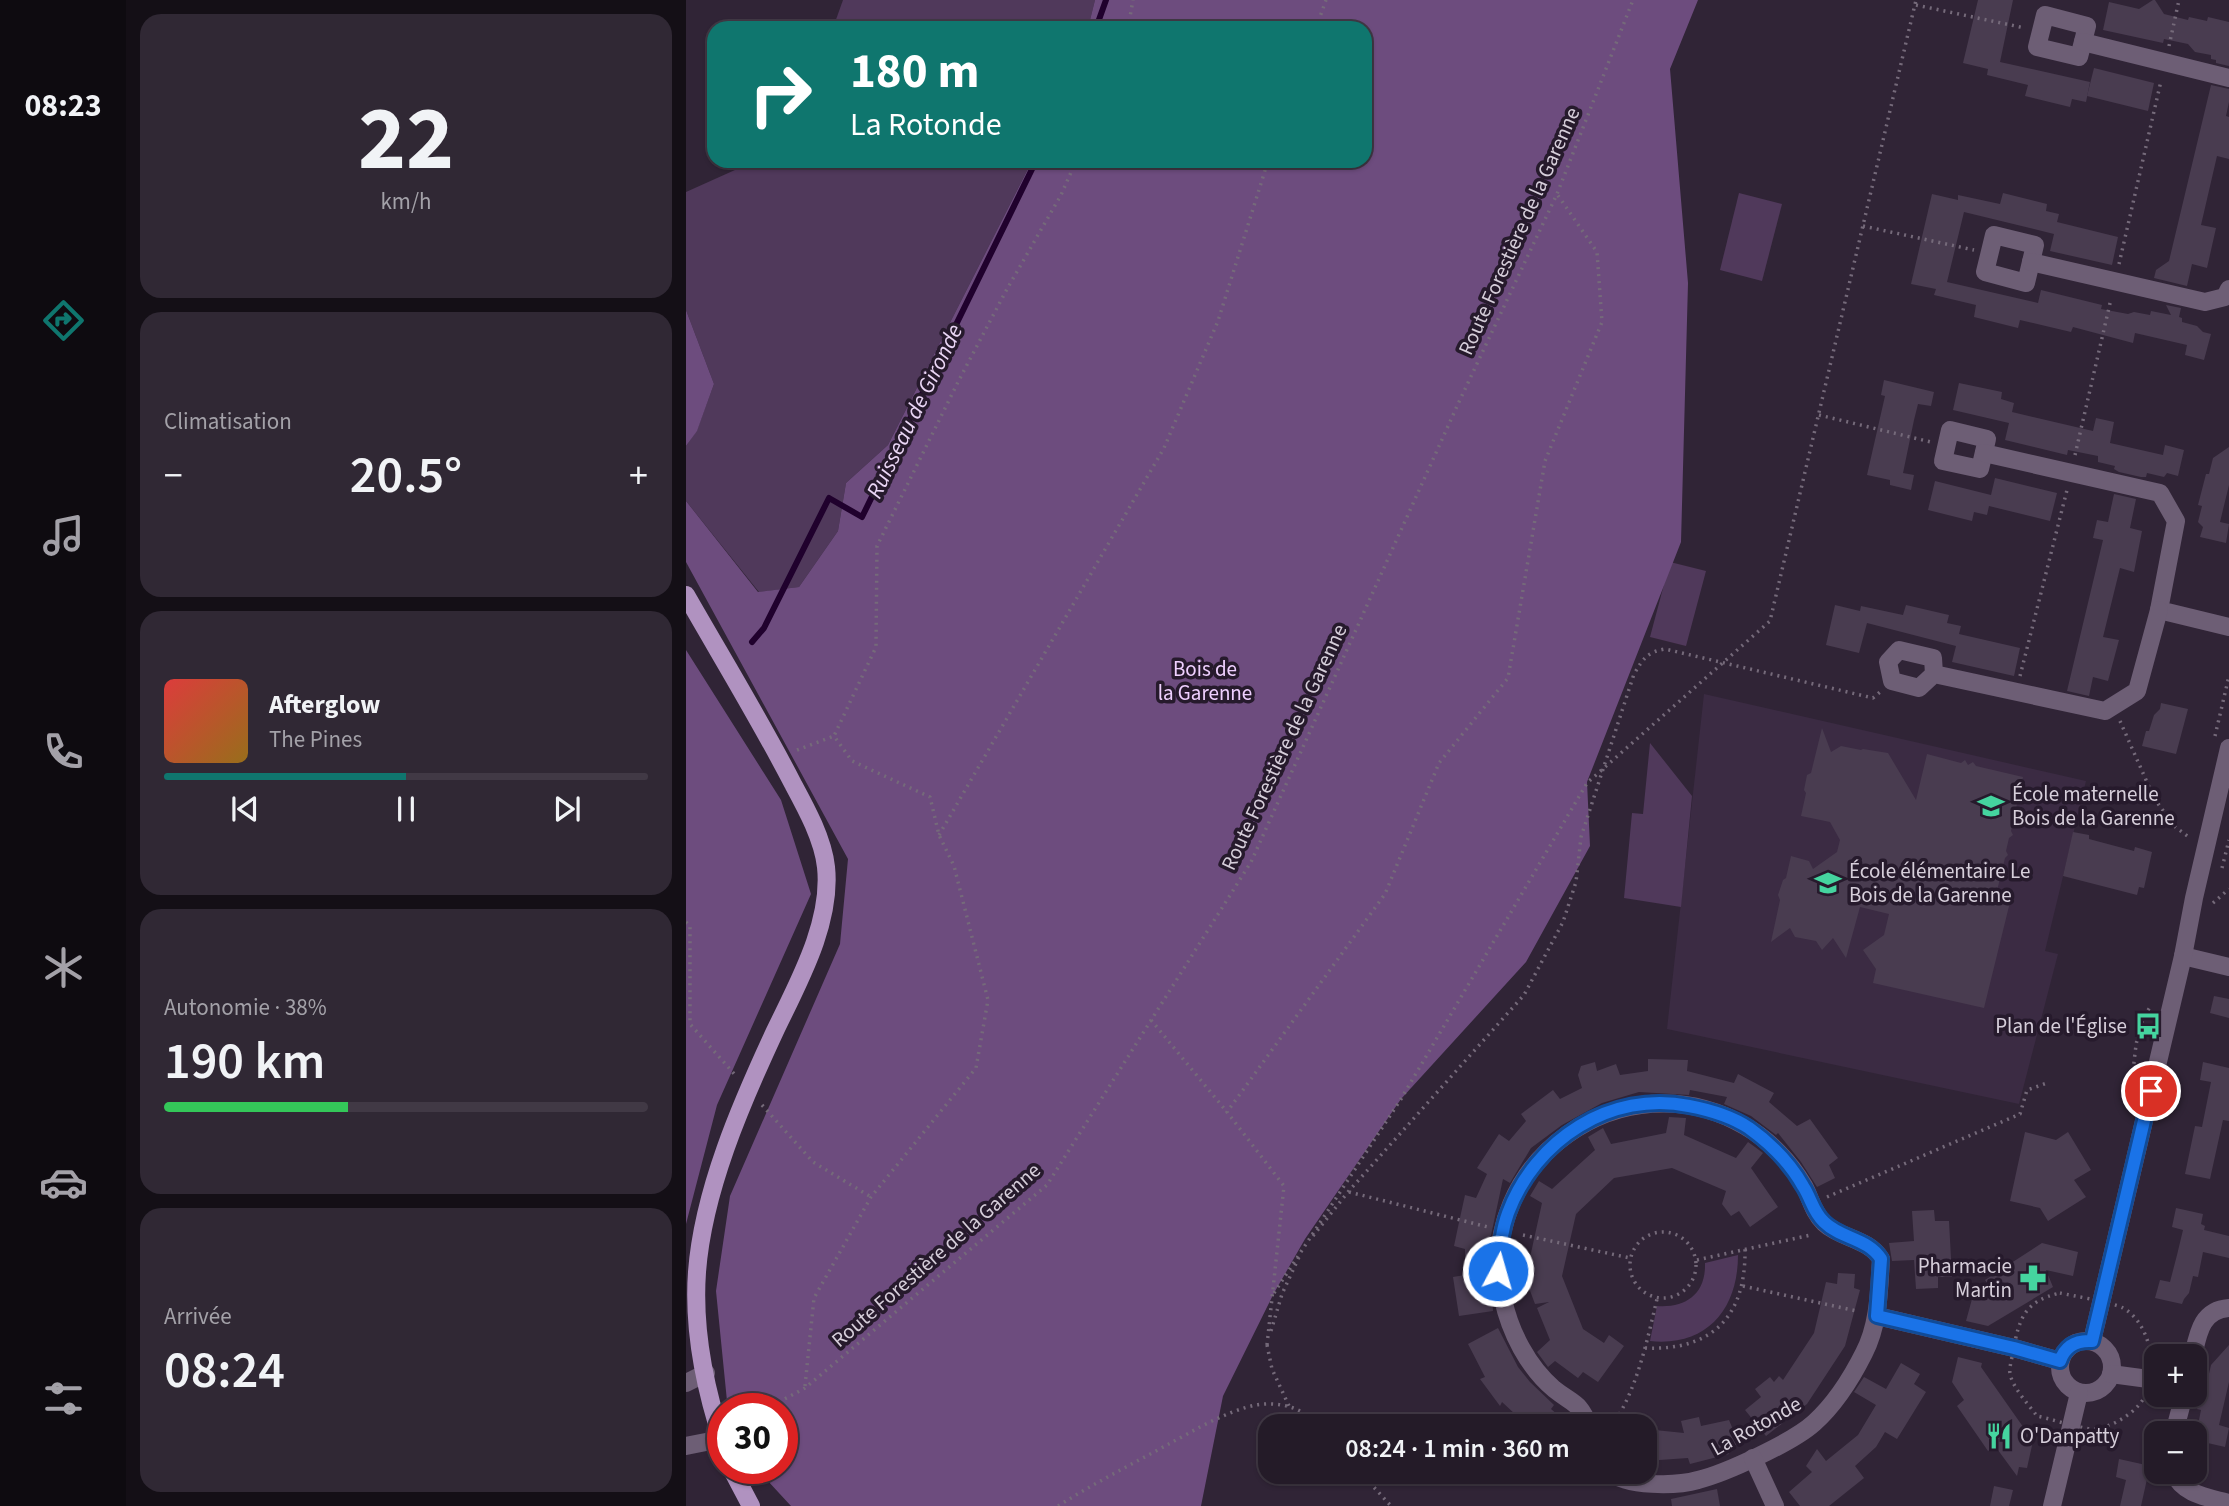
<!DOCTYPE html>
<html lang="fr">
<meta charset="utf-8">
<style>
:root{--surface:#241b28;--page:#302834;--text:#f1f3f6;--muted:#a3a1a8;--line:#413945;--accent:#0f766e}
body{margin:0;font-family:"Source Sans 3",sans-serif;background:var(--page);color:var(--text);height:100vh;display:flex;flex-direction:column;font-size:26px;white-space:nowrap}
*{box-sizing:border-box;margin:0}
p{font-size:23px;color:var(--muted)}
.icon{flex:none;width:38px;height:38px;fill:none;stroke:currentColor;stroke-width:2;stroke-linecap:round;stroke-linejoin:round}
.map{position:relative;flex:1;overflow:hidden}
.drawer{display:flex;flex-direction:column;gap:14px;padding:14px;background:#140f16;width:560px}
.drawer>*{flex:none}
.banner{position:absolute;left:21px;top:21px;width:665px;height:147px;border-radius:21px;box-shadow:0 2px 5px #0004,0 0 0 2px var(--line);background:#0f766e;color:#fff;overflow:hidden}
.buttons{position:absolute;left:1458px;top:1344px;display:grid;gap:14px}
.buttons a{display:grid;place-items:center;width:63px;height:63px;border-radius:14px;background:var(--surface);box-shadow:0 2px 5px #0004,0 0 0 2px var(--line);font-size:35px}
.speed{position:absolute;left:21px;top:1393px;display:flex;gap:14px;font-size:35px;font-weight:700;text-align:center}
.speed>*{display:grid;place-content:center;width:91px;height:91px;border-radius:50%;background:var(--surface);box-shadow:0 2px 5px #0004,0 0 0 2px var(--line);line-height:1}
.speed .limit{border:10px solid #d22;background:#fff;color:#111}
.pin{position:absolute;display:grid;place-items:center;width:60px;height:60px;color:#fff;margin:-30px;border:4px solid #fff;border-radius:50%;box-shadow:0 2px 7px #0007}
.me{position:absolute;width:77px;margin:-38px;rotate:6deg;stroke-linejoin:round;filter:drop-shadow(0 0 5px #0008)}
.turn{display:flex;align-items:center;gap:24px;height:147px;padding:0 28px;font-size:32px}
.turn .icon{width:91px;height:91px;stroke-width:2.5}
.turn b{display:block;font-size:49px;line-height:60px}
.big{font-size:52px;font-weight:600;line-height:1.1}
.drawer .tile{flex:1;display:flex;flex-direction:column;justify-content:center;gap:10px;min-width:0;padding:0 24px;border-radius:21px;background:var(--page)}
.drawer .dial{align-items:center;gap:0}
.dial b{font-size:91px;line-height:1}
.song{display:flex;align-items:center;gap:21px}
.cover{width:84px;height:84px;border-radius:10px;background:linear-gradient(135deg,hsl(0 70% 55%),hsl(40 70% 35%))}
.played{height:7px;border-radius:4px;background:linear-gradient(90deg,var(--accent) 50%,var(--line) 50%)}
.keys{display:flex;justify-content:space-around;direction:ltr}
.heat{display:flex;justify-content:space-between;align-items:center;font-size:38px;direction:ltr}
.charge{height:10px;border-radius:5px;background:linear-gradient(90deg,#34c759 38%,var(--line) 0)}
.trip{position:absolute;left:572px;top:1414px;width:399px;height:70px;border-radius:21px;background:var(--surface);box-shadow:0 2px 5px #0004,0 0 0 2px var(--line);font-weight:600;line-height:70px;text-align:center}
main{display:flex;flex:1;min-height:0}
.menu{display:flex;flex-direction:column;width:126px;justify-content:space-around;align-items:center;background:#0e0b10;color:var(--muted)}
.menu .icon{width:49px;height:49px}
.menu .on{color:var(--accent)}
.menu b{font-size:32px;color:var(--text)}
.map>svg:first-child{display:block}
</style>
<main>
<nav class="menu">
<b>08:23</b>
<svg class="icon on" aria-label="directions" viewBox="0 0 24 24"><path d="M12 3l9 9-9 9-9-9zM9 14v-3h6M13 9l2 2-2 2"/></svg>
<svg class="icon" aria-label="music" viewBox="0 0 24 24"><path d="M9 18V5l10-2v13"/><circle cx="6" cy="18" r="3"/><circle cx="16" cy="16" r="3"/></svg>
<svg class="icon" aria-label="phone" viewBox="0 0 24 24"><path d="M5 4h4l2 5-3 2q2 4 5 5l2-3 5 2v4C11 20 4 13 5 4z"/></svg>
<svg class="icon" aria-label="climate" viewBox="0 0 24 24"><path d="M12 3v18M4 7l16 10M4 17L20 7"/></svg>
<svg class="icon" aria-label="car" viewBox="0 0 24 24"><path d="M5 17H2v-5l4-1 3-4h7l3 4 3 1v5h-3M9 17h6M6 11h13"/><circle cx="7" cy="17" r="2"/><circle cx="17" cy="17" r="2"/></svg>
<svg class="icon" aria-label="filters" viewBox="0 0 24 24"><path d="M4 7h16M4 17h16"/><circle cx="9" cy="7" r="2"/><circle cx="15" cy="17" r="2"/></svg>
</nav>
<section class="drawer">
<div class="tile dial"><b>22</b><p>km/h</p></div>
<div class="tile"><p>Climatisation</p>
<div class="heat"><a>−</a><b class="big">20.5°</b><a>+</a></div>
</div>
<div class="tile">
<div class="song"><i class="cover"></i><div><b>Afterglow</b><p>The Pines</p></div></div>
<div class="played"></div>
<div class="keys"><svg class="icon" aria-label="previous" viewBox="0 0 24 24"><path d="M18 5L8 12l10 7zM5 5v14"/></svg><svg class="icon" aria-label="pause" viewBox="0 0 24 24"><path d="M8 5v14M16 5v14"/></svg><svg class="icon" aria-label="next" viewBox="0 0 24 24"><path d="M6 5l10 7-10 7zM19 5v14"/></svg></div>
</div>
<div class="tile"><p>Autonomie · 38%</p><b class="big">190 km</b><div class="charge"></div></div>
<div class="tile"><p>Arrivée</p><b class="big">08:24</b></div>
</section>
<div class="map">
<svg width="1543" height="1506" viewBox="0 0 1543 1506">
<rect width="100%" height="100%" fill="#302436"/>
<path fill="#3b2b43" d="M1018,694L1400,781L1359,951L1372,954L1333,1104L981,1029Z"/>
<g fill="#50395b">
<path d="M157,0H409L402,28H147Z"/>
<path d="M69,161H346L202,445L160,483L152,531L113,587L73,592L0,501V446L11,430L28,384L0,310V192Z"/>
<path d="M1053,193L1096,204L1076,281L1034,270Z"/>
<path d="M984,562L1020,571L1000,646L964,637Z"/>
<path d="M964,743L1006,796L995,907L938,898L946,813L957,814Z"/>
<path d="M1052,1255C1052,1310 1020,1347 964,1341L971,1306C1000,1308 1020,1294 1019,1263Z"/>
</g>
<g fill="#6d4c7e">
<path d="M409,0H1012L984,69L1002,283L995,542L901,782L904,846L840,962L715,1099L619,1239L588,1293L537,1396L515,1506H105L81,1480L74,1468H96V1409H45L41,1401L30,1291L44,1196L154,944L162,859L0,562V501L72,592L113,587L152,531L160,483L202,445L346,161H679V28H402Z"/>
<path d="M0,310L28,384L11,431L0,446Z"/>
<path d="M0,650L95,800L125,894L31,1105L0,1224Z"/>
</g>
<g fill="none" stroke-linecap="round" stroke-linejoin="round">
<g stroke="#20012d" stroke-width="6">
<path d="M410,28L420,0"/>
<path d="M66,642L78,628L143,498L176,517L350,161"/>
</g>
</g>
<g fill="#493c50">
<path d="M1292,0H1327L1314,62L1404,82L1400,102L1386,99L1384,107L1339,96L1342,85L1301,75L1302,69L1277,63Z"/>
<path d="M1467,0H1469L1478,14L1502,20L1503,17L1521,21L1522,17L1543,22V66L1530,63V60L1525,59V55L1509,52L1502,44L1478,39L1477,43L1417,30L1423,2L1453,9Z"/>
<path d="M1408,68L1468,83L1462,111L1401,96Z"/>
<path d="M1525,85L1543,89V102L1540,116L1543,117V159L1531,156L1515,225L1530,228L1521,268L1506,264L1501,286L1468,278L1470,270L1483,261Z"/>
<path d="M1317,193L1361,204L1360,211L1373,214L1371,222L1432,237L1426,265L1364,251L1368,234L1278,212L1261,282L1352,303L1355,290L1416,305L1415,309L1442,314L1448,312L1464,315L1465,311L1485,315L1480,305L1495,308L1493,317L1496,318V322L1511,326L1517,332L1525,334L1518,360L1499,355L1501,345L1449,333L1447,343L1387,327L1385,332L1334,320L1332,328L1288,317L1290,305L1248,295L1250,289L1225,284L1246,194L1272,200V195L1314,204Z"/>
<path d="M1198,380L1248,392L1245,406L1232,404L1228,420L1217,473L1228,475L1225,490L1204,485V480L1181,475L1199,396L1195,395Z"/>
<path d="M1273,383L1316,392L1315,399L1328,403L1326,412L1407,431L1410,418L1428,422L1424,443L1477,455L1479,445L1498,450L1492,476L1481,473L1478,477L1461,473L1460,477H1455L1433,472L1428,469L1429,466L1412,462V456L1382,450L1381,455L1319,440L1323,423L1267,410Z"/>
<path d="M1543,447V485L1534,522L1543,524L1540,543L1514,537L1517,527L1512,522L1516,506L1512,505L1520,474H1523L1527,458Z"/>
<path d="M1309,478L1371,493L1364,521L1303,506L1301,515L1288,512L1286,521L1242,510L1249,481L1305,495Z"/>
<path d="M1428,494L1450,499L1444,528L1456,531L1448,572L1434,568L1417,637L1433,640L1422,681L1407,677L1403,696L1381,691L1417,540L1407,538L1411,520L1422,522Z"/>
<path d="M1149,605L1174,611L1175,606L1217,615L1220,605L1263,615L1261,623L1275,626L1273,634L1334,648L1328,676L1266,662L1270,646L1181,623L1173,653L1140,645Z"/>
<path d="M1475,703L1502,709L1490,754L1456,746L1460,731H1463L1468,715L1474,709Z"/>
<path d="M1136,728L1145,752L1155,746L1175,750L1177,749L1202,753L1230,800L1241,754L1275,763L1279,760L1282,765L1287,762L1290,766L1337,777L1325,831L1327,835L1323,838L1320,851L1322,855L1319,858L1310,895L1325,898L1298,1008L1187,983L1190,969L1177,950L1198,935L1203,914L1174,907L1160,958L1147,938L1136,950L1130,941L1109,937L1104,928L1085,942L1094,900L1092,895L1097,880L1100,878L1105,856L1123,861L1127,869L1151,852L1154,840L1144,822L1115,816L1120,793L1118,790L1121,775L1125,773Z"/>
<path d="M1387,832L1403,835V839L1448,851L1449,847L1466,852L1458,888L1453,887L1451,895L1377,876Z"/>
<path d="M1528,996L1543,999V1018L1524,1013Z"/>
<path d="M962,1059L1002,1060L1001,1071L1048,1083L1052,1074L1088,1093L1083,1102L1111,1126L1124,1119L1134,1133L1152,1158L1143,1165L1149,1178L1131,1187L1115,1162L1092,1133L1090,1135L1065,1116L1038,1104L1041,1097L1004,1090L1003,1095L953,1092L916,1103L876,1125L845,1148L824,1183L817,1179L797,1273H804L807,1311L773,1316L767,1277L779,1275V1249L768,1246L772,1227L779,1195L790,1198L801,1174L791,1168L813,1134L823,1141L840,1121L835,1114L867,1090L874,1099L896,1088L892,1075L895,1066L909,1062L911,1071L930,1064L934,1075L962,1071Z"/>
<path d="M1517,1062L1543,1068V1121L1537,1120L1524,1179L1499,1174L1509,1126L1516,1127L1525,1082L1514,1080Z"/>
<path d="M983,1117L1000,1118L998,1135L1050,1158L1062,1142L1069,1147L1077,1153L1065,1168L1092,1207L1064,1227L1053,1211L1045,1216L1036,1204L1040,1191L986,1168L928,1178L890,1214L876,1276L897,1329L918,1343L923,1335L938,1346L912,1382L897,1372L892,1378L869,1361L862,1367L851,1352L864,1340L851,1308L863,1302L849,1304L843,1288L828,1290L827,1272L841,1271L856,1203L844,1196L853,1181L866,1189L909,1150L902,1137L917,1128L925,1144L980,1133Z"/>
<path d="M1339,1132L1370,1140L1382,1132L1405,1170L1388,1180L1400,1197L1362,1221L1354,1208L1324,1201Z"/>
<path d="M1490,1208L1517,1214L1515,1224L1519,1226L1518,1230L1543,1236V1258L1517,1252L1512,1277L1507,1276L1503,1293L1498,1299L1496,1304L1469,1298L1474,1280L1484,1282L1491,1255L1497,1230L1486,1227Z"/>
<path d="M1248,1210L1249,1221H1263L1266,1277H1252V1288L1230,1289L1228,1260L1206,1261L1203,1243L1228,1241L1226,1211Z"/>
<path d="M1356,1243L1392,1252L1387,1276L1360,1270L1367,1287L1302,1326L1280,1321L1286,1299L1304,1287L1299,1280Z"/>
<path d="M1152,1273L1169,1274L1168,1288L1174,1290L1159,1346L1121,1404L1080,1436L1059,1410L1075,1397L1069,1389L1084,1377L1088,1382L1093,1376L1097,1380L1128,1333L1140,1282L1151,1284Z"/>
<path d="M812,1328L832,1367L844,1382L868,1405L865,1409L872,1415L864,1426L853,1421L847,1426H842L816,1402L814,1406L794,1379L799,1377L782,1344Z"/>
<path d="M1543,1345V1382L1533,1425L1543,1428L1539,1447L1513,1441L1515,1432L1512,1425L1515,1410L1511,1409L1518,1378H1522L1525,1365Z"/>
<path d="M1272,1357L1296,1363L1295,1367L1347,1441L1341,1468L1333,1467L1331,1476L1309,1446L1302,1451L1271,1406L1278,1400L1266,1382Z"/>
<path d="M1215,1363L1234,1374L1228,1384L1240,1392L1211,1439L1199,1432L1190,1447L1169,1466L1178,1478L1143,1506H1114L1103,1492L1126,1472L1120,1466L1131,1449L1140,1461L1172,1435L1190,1405L1168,1392L1178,1377L1200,1389Z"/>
<path d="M1013,1417L1015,1426L1043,1420L1053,1444L1041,1449L1043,1454L1004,1464L1002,1458L959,1461V1429L998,1433L995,1421Z"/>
<path d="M1433,1459L1460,1465L1458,1476L1461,1479L1455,1506H1434L1440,1480L1430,1477Z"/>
<path d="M1308,1486L1327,1490L1323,1506H1304Z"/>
<path d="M1031,1489L1034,1506H986L985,1499Z"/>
</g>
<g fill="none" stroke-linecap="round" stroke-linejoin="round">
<g stroke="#756a7a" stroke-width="3.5" stroke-dasharray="2 5" stroke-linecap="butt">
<path d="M1230,5L1339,28"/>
<path d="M442,28L447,0"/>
<path d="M630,28L640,0"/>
<path d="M1483,46L1493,0"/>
<path d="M1177,226L1288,250"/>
<path d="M1433,264L1475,81"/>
<path d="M1133,415L1245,442"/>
<path d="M1389,455L1425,299"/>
<path d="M1334,676L1381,490"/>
<path d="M1434,721L1468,798L1488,826L1504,838"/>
<path d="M1529,736L1543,676"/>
<path d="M111,750L148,736"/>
<path d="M253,835L478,448L532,321L582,161"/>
<path d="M1536,868L1543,840"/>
<path d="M1527,903L1543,889"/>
<path d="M0,922L4,926V1024L50,1076"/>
<path d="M465,1020L541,1112"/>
<path d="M1450,1077L1447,1071C1450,1048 1450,1024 1466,1005"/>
<path d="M76,1105L127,1162L185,1197"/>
<path d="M663,1192L802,1227"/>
<path d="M1141,1197L1334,1114L1341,1090L1361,1083"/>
<circle cx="977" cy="1265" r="33"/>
<path d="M837,1235L944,1258"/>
<path d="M627,1236L662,1192L838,995L877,922L890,882L895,837L948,674C957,659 961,652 979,649L1187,698L1194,692"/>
<path d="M1011,1260L1125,1235"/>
<path d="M1057,1286L1171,1311"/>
<path d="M588,1293L715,1099L901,783L1084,621L1230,0"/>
<path d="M1374,1293C1388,1296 1425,1302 1437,1308C1464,1323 1472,1367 1460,1394C1453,1411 1426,1428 1408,1429C1394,1429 1366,1419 1351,1416C1342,1404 1327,1388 1324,1374C1323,1368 1326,1358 1327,1352C1333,1319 1338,1301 1374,1293Z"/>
<path d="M585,1331L596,1294L613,1257"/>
<path d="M581,1345L598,1186L541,1112L699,894L753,763L822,678L859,461L916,322L911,252L871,194"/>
<path d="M581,1345L586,1369L603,1406"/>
<path d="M959,1348C1027,1351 1060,1316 1059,1249"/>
<path d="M119,1386L128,1298L185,1197L290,1068L302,1000L268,866L253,835L244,797L166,761L148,736L190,647L191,546L273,380L321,289L375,195L390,161"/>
<path d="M72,1405L93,1402L119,1388L361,1185L565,862L772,404L871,194L947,0"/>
<path d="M926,1426C951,1390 961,1341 971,1299"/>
<path d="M674,1472L705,1506"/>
<path d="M372,1506C407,1484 444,1465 481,1445C507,1431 540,1411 570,1405C594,1401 618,1408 633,1426"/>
</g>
<g stroke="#6d5e75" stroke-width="18">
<path d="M1359,15L1401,26L1393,57L1351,47Z"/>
<path d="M1397,42L1543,78"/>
<path d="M1308,235L1349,245L1340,283L1299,272Z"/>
<path d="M1345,262L1519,302L1539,297L1543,289"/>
<path d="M1264,430L1301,439L1294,469L1257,461Z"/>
<path d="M1298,453L1474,493L1490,521L1473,610L1543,627"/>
<path d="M1248,674L1233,688L1206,681L1202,662L1213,650L1247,658L1248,674L1419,711L1451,691L1473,610"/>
<path d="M1497,956L1543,967"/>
<path d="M1191,1316L1328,1348L1374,1361"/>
<circle cx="1400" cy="1367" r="26"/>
<path d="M1406,1341L1497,956L1508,898L1543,748"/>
<path d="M1507,1356C1512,1334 1515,1310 1543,1308"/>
<path d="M1425,1374L1470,1380"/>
<path d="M0,1383L20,1373"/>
<path d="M903,1426C893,1401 888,1405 868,1389C842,1367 824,1332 817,1299C787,1162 938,1055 1059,1126C1082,1139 1105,1163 1118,1186C1125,1199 1127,1212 1138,1223C1155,1239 1182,1238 1195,1259C1193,1291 1193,1324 1178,1353C1166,1377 1148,1405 1128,1423C1107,1442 1040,1473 1012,1480C991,1486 940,1487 924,1472"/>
<path d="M1488,1433L1498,1395"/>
<path d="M0,1446L35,1439"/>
<path d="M1067,1458L1089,1506"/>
<path d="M1487,1472C1497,1495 1521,1497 1543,1503"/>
<path d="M1366,1506L1393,1393"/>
</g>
<g stroke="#b092c0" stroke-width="18">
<path d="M0,595C36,658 74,720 107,784C120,808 137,839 140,867C146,923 112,983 89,1031C55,1104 17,1191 11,1272C7,1328 19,1389 37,1443"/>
<path d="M45,1468L65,1506"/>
</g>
</g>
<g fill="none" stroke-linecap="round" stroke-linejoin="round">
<g stroke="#114b97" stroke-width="18">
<path id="route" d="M812,1271C814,1251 815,1232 822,1213C849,1140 925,1090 1003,1106C1024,1110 1045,1116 1063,1128C1084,1143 1104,1163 1117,1186C1125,1198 1127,1212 1138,1222C1155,1239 1182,1238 1195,1259L1191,1316L1328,1348L1374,1361C1379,1346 1390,1340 1406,1341L1465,1091"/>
</g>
<use href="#route" stroke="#1a73e8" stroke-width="12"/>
</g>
<defs>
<g id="school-bare" transform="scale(2.1)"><path d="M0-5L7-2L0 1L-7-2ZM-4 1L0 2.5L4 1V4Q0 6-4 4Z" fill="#45d49f" stroke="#261a2c" stroke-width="2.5" paint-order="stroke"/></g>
<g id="bus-bare" transform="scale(2.1)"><path d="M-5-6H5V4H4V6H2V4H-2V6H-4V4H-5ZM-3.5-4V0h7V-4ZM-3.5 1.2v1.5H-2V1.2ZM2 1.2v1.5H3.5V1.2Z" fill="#45d49f" stroke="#261a2c" stroke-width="2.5" paint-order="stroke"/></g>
<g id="pharmacy-bare" transform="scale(2.1)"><path d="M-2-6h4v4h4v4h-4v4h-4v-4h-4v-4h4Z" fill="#45d49f" stroke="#261a2c" stroke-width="2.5" paint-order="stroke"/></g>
<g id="restaurant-bare" transform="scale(2.1)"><path d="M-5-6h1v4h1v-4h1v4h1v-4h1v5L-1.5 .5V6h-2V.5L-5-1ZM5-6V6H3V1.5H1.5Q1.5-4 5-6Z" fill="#45d49f" stroke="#261a2c" stroke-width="2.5" paint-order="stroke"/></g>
</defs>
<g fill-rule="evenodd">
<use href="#school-bare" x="1305" y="806"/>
<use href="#school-bare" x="1142" y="883"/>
<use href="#bus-bare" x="1462" y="1026"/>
<use href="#pharmacy-bare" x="1347" y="1278"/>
<use href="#restaurant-bare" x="1313" y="1436"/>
</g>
<g text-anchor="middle" stroke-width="7" stroke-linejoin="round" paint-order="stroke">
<g font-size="21" fill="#d6ceda" stroke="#261a2c">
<text transform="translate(833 231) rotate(-66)" y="7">Route Forestière de la Garenne</text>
<text transform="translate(598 747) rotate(-65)" y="7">Route Forestière de la Garenne</text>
<text transform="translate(250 1255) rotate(-41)" y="7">Route Forestière de la Garenne</text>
<text transform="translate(1070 1426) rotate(-29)" y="7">La Rotonde</text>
</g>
<g font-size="21" fill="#efd0ff" stroke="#261a2c">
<text x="519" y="676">Bois de<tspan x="519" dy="24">la Garenne</tspan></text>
</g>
<g font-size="21" fill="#d6ceda" stroke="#261a2c" text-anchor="start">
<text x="1326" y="801">École maternelle<tspan x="1326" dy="24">Bois de la Garenne</tspan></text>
<text x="1163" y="878">École élémentaire Le<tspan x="1163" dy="24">Bois de la Garenne</tspan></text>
<text x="1441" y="1033" text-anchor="end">Plan de l'Église</text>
<text x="1326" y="1273" text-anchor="end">Pharmacie<tspan x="1326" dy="24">Martin</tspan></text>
<text x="1334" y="1443">O'Danpatty</text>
</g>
<g font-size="23" font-style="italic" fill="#ead6f5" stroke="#261a2c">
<text transform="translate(228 411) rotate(-64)" y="8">Ruisseau de Gironde</text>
</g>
</g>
</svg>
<div class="buttons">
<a>+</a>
<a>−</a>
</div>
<div class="speed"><div class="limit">30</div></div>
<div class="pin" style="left:1465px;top:1091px;background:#d93025"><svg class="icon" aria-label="arrive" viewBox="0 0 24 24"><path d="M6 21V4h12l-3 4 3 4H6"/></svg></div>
<svg class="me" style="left:812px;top:1271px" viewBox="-20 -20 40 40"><circle r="17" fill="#1a73e8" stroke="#fff" stroke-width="3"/><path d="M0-11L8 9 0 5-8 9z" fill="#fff"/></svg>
<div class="trip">08:24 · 1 min · 360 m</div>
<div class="banner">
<div class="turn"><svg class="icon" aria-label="right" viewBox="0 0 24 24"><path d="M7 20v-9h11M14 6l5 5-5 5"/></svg><div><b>180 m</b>La Rotonde</div></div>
</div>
</div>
</main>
